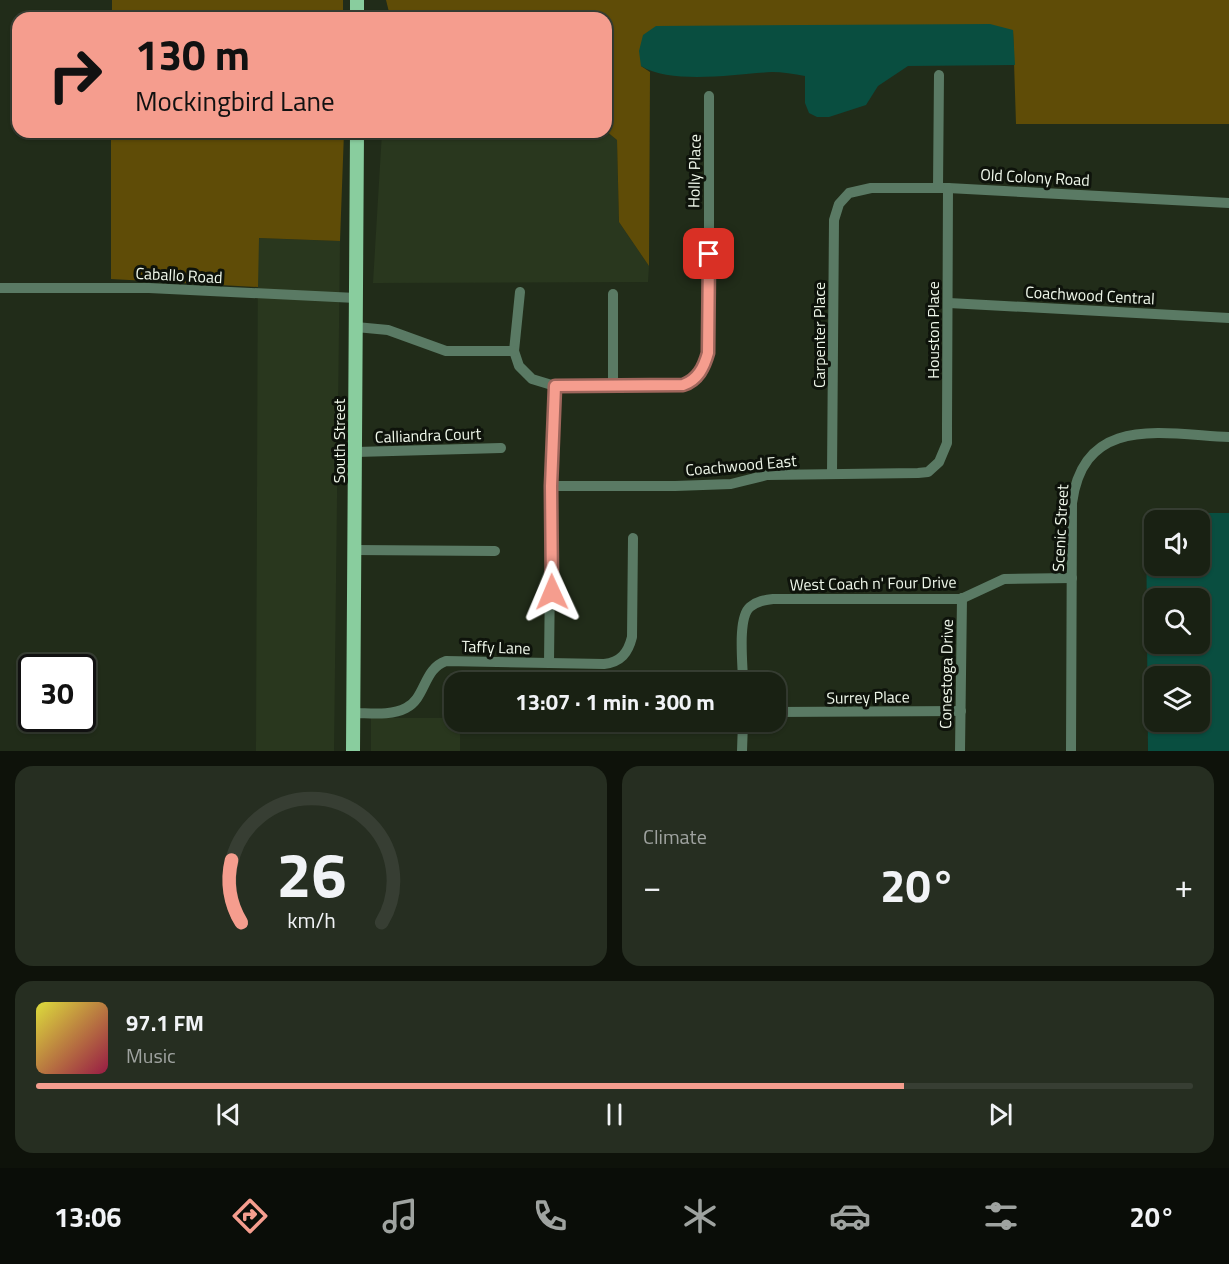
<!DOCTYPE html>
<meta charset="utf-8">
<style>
:root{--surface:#192113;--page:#262e21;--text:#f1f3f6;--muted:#9fa3a0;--line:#373e33;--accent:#f59d8e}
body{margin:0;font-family:"Titillium Web",sans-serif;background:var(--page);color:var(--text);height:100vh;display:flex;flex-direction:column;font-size:22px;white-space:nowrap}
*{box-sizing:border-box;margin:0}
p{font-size:20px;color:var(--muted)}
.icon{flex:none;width:33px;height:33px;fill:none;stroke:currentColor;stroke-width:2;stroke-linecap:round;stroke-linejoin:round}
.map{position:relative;height:751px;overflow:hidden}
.panel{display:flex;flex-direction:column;gap:15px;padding:15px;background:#0e120a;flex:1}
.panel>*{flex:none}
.banner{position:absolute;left:12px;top:12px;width:600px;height:126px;border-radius:18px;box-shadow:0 2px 4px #0004,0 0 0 2px var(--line);background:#f59d8e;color:#111;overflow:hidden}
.tools{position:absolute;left:1144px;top:510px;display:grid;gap:12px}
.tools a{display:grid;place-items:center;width:66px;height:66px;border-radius:12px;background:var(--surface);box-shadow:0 2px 4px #0004,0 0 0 2px var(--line);font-size:30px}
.speed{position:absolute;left:18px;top:654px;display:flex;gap:12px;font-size:30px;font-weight:700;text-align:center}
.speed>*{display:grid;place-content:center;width:78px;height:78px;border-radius:50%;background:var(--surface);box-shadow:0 2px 4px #0004,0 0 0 2px var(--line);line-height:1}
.speed .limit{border:3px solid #111;border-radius:9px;background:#fff;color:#111}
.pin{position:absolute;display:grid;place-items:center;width:51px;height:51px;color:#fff;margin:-26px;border-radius:12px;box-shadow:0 3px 9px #0006}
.me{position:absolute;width:66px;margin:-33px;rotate:359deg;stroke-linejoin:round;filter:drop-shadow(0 0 4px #0008)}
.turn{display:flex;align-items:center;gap:21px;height:126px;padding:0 24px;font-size:27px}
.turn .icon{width:78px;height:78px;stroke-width:2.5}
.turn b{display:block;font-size:42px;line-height:51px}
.big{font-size:45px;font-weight:700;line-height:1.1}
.panel .widget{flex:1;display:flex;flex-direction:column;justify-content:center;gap:9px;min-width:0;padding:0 21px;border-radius:18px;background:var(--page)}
.panel .dial{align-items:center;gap:0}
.dial svg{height:156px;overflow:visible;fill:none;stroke:var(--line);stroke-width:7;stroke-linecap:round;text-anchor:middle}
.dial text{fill:var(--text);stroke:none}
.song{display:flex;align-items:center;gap:18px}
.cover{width:72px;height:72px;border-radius:9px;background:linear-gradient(135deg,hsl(60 70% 55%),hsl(340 70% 35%))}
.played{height:6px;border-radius:3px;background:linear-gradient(90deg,var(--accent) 75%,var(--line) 75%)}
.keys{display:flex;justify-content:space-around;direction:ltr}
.heat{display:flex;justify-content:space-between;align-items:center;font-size:33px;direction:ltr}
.panel .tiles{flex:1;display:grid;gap:15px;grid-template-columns:1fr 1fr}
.widget:last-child{grid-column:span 2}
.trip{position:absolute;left:444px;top:672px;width:342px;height:60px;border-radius:18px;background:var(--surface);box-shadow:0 2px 4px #0004,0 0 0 2px var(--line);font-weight:700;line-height:60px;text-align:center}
.tabs{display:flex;height:96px;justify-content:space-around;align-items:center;background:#0a0d08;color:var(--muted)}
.tabs .icon{width:42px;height:42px}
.tabs .active{color:var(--accent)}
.tabs b{font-size:27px;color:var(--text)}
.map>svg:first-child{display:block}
</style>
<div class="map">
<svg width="1229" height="751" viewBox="0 0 1229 751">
<rect width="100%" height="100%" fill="#212c19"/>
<g fill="#29371e">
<path d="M606,131L617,140L619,222L649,266L648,282L373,283L382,132Z"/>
<path d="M258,238L340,241L334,751H256Z"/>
<path d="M371,718H454V722H460V751H371Z"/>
</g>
<g fill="#5f4c07">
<rect x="112" y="0" width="231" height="18"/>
<path d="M386,0H1229V124H1016L1013,31L641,66L650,72L649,266L619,222L617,140L606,131V18H395L389,12Z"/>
<path d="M111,132H344L340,241L259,238L258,287L111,279Z"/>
</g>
<g fill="#094e40" fill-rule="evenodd">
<path d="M990,24L1013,30L1015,65L908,66L878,86L866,105L829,117H817L809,113L805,103V76C794,74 782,72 772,72C737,74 672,85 641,66L639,51L643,35L656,26Z"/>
<path d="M1146,513H1229V751H1148ZM1155,520H1200V566H1155ZM1155,598H1200V644H1155ZM1155,676H1200V722H1155Z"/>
</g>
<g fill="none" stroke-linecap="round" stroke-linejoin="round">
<g stroke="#5a7a64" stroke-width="10">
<path d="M938,187L939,75"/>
<path d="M0,288H149L356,298"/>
<path d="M520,292L514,351L519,366L532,379L555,386L683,385C703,379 708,358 709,340V96"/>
<path d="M613,294V384"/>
<path d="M949,303L1229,318"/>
<path d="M356,327L388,330L446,351H514"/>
<path d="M356,452L501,448"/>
<path d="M832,474L834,220L839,204L849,193L871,188H948L1229,203"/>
<path d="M551,486H675L731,484L767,475L918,473L928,472L939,462L947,443V427L948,188"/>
<path d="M355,550L495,551"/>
<path d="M549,663L551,486L555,386"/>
<path d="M743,682C743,665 737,618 750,607C757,601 765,600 773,599H961L1004,579L1072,578"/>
<path d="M776,712L961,711"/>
<path d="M354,713C370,713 391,716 406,708C426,698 423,669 446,661L604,664C621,662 628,653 632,637L633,538"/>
<path d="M742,751L743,722"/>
<path d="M960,751L962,598"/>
<path d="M1071,751L1072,503C1084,414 1162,434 1229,437"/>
</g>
<g stroke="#89cd9e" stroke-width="14">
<path d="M357,18V0"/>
<path d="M353,751L357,132"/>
</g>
</g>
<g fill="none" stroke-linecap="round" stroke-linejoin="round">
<g stroke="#9f665c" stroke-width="15">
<path id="route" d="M552,592L551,486L555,386L683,385C698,380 704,367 708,353L709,254"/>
</g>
<use href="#route" stroke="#f59d8e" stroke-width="10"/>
</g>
<g text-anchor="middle" stroke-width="6" stroke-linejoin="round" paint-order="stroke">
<g font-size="16" fill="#f0f8eb" stroke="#0e130b">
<text transform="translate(694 171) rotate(-89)" y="6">Holly Place</text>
<text transform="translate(1035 177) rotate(3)" y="6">Old Colony Road</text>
<text transform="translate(179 275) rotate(3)" y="6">Caballo Road</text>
<text transform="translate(1090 295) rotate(3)" y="6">Coachwood Central</text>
<text transform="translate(933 330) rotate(-90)" y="6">Houston Place</text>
<text transform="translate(819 335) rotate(-90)" y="6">Carpenter Place</text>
<text transform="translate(428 435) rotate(-2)" y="6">Calliandra Court</text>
<text transform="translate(339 441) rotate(-90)" y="6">South Street</text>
<text transform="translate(741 465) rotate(-5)" y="6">Coachwood East</text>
<text transform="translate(1060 528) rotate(-87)" y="6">Scenic Street</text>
<text transform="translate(873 583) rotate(-1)" y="6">West Coach n' Four Drive</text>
<text transform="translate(496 647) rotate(2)" y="6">Taffy Lane</text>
<text transform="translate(946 674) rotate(-89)" y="6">Conestoga Drive</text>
<text transform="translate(868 697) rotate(-1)" y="6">Surrey Place</text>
</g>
</g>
</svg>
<div class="tools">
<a><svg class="icon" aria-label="sound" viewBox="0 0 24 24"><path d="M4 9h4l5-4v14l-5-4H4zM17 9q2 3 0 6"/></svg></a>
<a><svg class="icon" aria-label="search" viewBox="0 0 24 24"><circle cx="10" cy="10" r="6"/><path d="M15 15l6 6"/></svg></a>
<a><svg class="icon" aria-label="layers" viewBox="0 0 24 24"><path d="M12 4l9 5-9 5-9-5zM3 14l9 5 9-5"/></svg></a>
</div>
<div class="speed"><div class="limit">30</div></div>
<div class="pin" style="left:709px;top:254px;background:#d93025"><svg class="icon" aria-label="arrive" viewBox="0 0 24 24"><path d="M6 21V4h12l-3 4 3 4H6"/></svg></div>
<svg class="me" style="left:552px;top:592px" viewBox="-20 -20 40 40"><path d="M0-17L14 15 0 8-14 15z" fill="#f59d8e" stroke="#fff" stroke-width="4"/></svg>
<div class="trip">13:07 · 1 min · 300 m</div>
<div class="banner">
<div class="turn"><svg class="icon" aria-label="right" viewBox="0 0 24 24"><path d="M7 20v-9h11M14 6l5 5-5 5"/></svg><div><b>130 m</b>Mockingbird Lane</div></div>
</div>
</div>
<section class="panel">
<div class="tiles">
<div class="widget dial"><svg viewBox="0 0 100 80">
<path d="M14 69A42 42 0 1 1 86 69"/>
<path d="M14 69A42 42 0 0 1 9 37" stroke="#f59d8e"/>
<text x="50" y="56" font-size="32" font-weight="700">26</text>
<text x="50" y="72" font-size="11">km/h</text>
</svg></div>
<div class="widget"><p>Climate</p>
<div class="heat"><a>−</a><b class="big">20°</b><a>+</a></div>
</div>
<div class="widget">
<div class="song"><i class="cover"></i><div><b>97.1 FM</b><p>Music</p></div></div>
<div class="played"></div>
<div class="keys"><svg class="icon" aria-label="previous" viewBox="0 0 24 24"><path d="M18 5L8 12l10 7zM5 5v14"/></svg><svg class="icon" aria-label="pause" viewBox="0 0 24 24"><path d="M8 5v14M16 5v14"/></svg><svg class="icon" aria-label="next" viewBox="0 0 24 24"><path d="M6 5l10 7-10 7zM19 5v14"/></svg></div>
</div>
</div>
</section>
<nav class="tabs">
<b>13:06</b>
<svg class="icon active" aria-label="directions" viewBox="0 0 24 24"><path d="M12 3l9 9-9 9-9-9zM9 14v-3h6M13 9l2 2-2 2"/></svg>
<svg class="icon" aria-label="music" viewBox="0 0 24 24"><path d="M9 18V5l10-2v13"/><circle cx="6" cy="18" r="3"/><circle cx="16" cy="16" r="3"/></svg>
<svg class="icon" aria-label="phone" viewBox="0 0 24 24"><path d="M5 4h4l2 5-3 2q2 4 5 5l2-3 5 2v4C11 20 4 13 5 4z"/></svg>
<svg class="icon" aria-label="climate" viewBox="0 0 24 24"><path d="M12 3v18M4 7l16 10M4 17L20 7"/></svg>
<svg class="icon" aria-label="car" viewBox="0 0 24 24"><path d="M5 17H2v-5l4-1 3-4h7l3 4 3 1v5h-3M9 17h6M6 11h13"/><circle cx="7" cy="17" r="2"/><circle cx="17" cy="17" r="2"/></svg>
<svg class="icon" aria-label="filters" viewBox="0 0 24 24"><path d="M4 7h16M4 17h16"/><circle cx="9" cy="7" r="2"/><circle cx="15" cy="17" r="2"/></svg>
<b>20°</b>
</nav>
